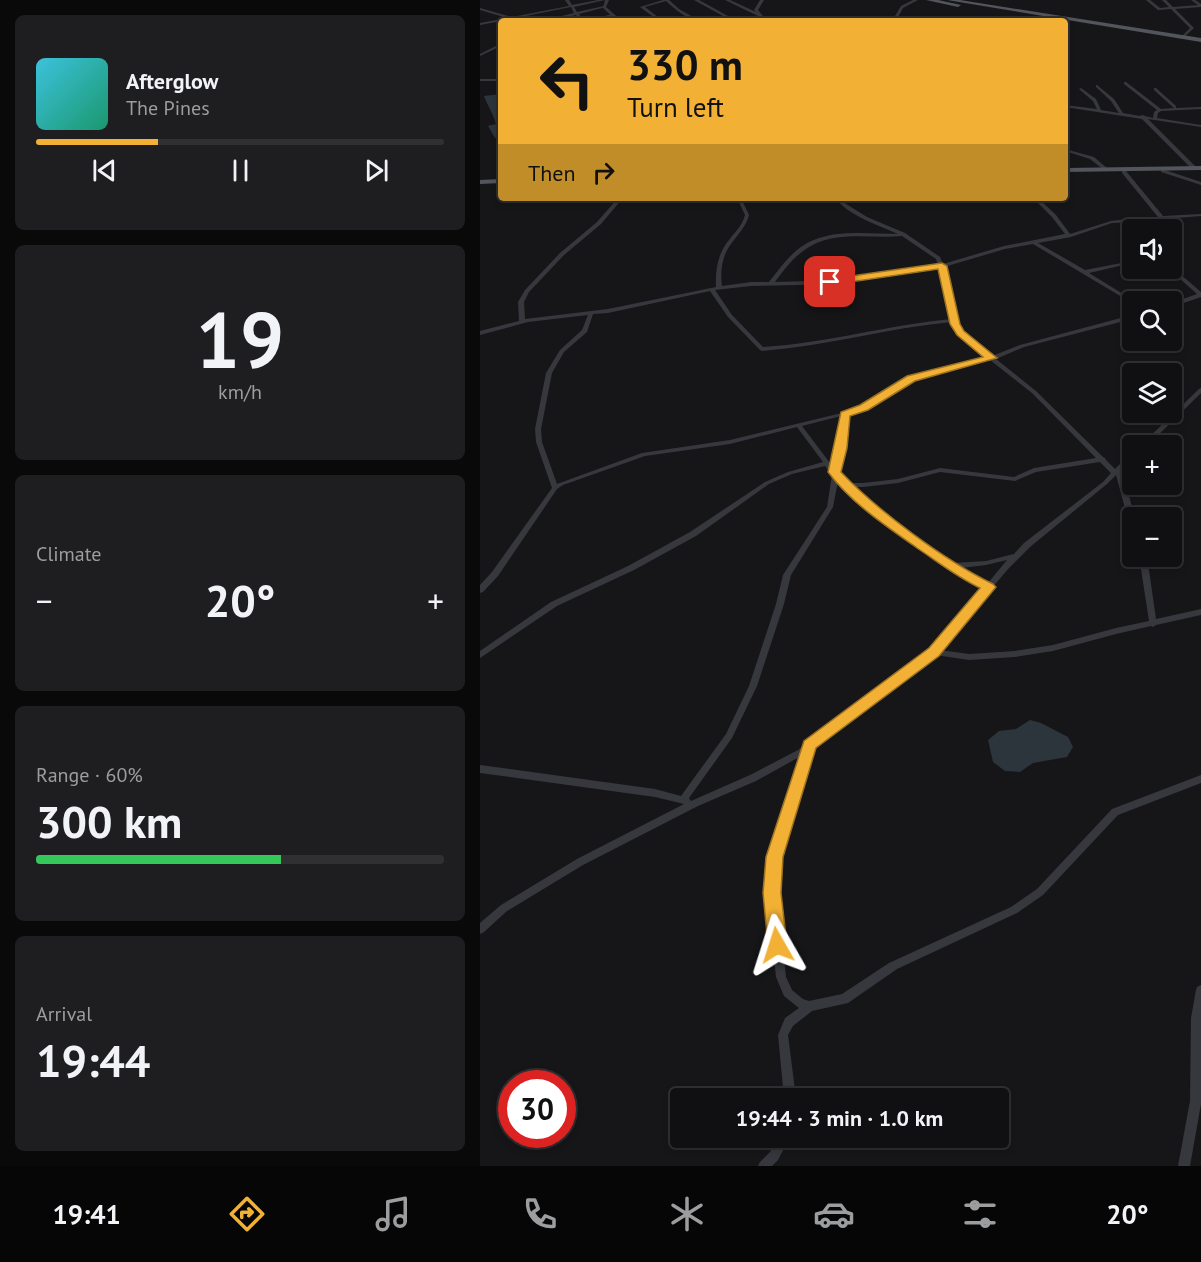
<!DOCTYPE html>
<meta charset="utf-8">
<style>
:root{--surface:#101012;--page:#1e1e20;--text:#f1f3f6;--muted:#9c9d9f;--line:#303032;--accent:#f2b134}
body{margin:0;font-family:"PT Sans",sans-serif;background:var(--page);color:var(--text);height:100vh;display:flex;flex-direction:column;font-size:22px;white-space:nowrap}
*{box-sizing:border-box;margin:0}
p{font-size:20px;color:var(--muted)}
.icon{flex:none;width:33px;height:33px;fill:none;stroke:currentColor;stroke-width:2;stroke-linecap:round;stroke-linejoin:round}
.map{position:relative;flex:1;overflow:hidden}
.sheet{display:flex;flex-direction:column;gap:15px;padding:15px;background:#09090a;width:480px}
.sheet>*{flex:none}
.hud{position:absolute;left:18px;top:18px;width:570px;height:183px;border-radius:6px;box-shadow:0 3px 9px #0003,0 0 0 2px var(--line);background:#f2b134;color:#111;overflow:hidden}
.tools{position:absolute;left:642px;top:219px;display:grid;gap:12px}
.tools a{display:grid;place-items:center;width:60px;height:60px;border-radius:6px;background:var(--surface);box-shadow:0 3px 9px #0003,0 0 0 2px var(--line);font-size:30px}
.speed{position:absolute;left:18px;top:1070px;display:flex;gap:12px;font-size:30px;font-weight:700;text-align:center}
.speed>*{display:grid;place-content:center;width:78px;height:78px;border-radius:50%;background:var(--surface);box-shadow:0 3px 9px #0003,0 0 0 2px var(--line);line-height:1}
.speed .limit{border:9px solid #d22;background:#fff;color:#111}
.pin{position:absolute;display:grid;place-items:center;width:51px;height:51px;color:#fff;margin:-26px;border-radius:12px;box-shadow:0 3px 9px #0006}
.me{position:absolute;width:66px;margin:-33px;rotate:354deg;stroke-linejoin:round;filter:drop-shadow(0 0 4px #0008)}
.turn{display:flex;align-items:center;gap:21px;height:126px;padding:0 30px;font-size:27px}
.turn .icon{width:78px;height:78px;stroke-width:2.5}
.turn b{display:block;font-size:42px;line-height:51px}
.then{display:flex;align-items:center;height:57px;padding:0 30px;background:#0003;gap:12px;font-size:22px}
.big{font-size:45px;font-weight:700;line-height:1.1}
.sheet .tile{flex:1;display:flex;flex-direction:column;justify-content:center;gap:9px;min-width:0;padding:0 21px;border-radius:9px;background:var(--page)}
.sheet .dial{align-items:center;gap:0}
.dial b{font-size:78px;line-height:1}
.song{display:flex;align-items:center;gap:18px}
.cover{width:72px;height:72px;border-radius:9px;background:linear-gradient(135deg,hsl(190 70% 55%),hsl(160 70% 35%))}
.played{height:6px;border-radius:3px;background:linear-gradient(90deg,var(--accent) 30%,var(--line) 30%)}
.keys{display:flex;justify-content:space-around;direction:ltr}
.heat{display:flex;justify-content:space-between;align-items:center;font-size:33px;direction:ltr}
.charge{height:9px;border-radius:4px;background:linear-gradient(90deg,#34c759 60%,var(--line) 0)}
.trip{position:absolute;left:190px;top:1088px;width:339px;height:60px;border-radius:6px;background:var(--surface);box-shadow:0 3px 9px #0003,0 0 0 2px var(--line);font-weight:700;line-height:60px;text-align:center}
.menu{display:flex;height:96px;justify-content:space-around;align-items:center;background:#060607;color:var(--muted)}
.menu .icon{width:42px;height:42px}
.menu .current{color:var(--accent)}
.menu b{font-size:27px;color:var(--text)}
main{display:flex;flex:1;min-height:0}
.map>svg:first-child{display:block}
</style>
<main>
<section class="sheet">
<div class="tile">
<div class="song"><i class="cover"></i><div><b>Afterglow</b><p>The Pines</p></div></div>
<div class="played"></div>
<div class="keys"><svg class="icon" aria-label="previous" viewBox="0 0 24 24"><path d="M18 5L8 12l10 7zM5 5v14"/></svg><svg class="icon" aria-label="pause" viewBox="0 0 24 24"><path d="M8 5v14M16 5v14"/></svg><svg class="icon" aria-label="next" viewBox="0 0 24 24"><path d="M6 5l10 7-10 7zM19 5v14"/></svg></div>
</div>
<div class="tile dial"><b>19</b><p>km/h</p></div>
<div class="tile"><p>Climate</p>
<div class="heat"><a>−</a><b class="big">20°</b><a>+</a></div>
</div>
<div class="tile"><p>Range · 60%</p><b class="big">300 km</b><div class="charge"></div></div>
<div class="tile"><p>Arrival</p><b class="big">19:44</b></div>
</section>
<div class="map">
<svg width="721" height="1166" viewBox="0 0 721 1166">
<rect width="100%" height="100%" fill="#161618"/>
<g fill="#2c353c">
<path d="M21,94V136L15,138L8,126L16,124C14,116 7,104 4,96Z"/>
<path d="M550,720L561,723L588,737L593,747L587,757L553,763L540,772L525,771L513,762L508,740L519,731L536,729Z"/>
</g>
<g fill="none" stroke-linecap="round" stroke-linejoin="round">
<g fill="#37383d" fill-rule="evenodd">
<path d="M85,0H89L92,5L118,0H125L94,7L97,12L124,6L126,7L99,14L104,21H100L96,15L68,21H61L94,13L91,7L36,18L45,21L32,19L0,25V23L27,18L0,10V8L32,17L89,6Z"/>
<path d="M183,0H189L199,9L220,21C207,20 196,10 186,1L165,7L183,21H179L160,7Z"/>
<path d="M214,0H219L257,21H252Z"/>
<path d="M245,0H250L276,12L274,10L280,0H284L278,10L287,21H283L280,17Z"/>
<path d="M433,0H438L423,8L416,21H412L421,6Z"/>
<path d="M666,0H670L680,8L689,7L682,0H686L693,7L718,5L711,0H715L721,4V7L695,9L714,28L703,38L701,37L710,28L691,9L678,10Z"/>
<path d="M132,14L133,16L113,21H107Z"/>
<path d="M20,44H21V46L0,56V54Z"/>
<rect x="0" y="79" width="21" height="2"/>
<path d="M644,82H646L681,109L694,108L674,90V88H676L696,106V108L721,107V109L681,111L678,113L677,118L721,125V127L668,119L716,167V169H712L662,119L585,107V105L617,109L613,101L600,90L599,89L601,88L616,99L621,110L639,113L631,101L616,87V85H617L634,99L643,113L660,116L662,115L665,116L673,118L674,112L677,110L644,84Z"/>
<path d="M585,149L614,157L628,169L624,170L610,159L585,151Z"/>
<path d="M681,170H685L721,182V185L681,172Z"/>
<path d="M642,171H646L683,216L721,214V216L661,221L665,230H660L656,222L632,223L591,237L558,243L605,270L652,261V263L609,273L656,302H652V303L553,244L525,249L464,267L476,306L478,324L482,332L512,356L540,345L652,315V319L544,347L516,359L556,391L623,457L625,458L626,460L635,469L650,454L652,453V458L642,470L655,518H652V521L648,519L636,475L627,484L550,547L528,569L460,650L489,654L535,651L573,645L636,628L669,621L659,556H667L676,619L721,609V615L676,625L673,627L671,626L636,634L573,651L535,657L489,660L455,655L332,748L300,857L297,893L306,977L312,990L323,999L329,1001L362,994L409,963L531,907L557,889L632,809L721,775V783L638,815L563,895L537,913L417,969L368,1003L332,1011L313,1026L308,1035L316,1098H304L298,1035L305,1018L319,1008L304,996L296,977L287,893L290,857L321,756L276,781L218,806L103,865L27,911L4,932L0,934V923L21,905L97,859L204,804L175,797L0,773V765L175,789L201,796L246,734L269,686L296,604L303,575L347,507L352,475L345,466L312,474L289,484L216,536L154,570L77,606L0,658V651L71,602L148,566L210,532L285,482L308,472L343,462L317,427L250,444L165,456L83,485L77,489L18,576L3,592L0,593V585L12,572L72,488L56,442L55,429L66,373L80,350L102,330L108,315L48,322L0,335V331L39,321L38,302L45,290L80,253L117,222L138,198H143L121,224L84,255L49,292L44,302L45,319L128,309L236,287C235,270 238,253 249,240C255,232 262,226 265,215L257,198H261L269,215C266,227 258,234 251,244C242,256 240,271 242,286L271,282H289C298,271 306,259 317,250C345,227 384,234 418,234C400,226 365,214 356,198H360L363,202L387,217L425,233L460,257L463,264L524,246L585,234L572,217L553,198H558L576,215L590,234L631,221L657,218L678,217L642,173ZM422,236L456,259L458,265L426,268L362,280L295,282C303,271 312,259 323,251C352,229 388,239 422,236ZM458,268L470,306L472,319C408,325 347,343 283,347L252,315L235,290L271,286L362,284L426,272ZM230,291L248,317L280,350L282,351C346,346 408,328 472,322L478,334L507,357L429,378L393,401L370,411L250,440L162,453L77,484L62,442L61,429L72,373L84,352L107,332L113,314L128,313ZM510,360L552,393L616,458L554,468L534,477L460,468L418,479L383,483H368L359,474L368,415L397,403L433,380ZM361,416L353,467L322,426ZM620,462L631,473L623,482L544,543L534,554L506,561L473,563L379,494L372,487H383L418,483L460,472L535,481L556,472ZM358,481L375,498L469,568L504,587L451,650L318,750L270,775L211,801L209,798L252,738L277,686L304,604L311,575L353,507ZM527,560L508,583L481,568L506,565Z"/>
<path d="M692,267L721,292V297L692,307V303L717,294L689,269L692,268Z"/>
<path d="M721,388V393L667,446H660L719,389Z"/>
<path d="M721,985V1104L710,1166H698L710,1101L711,1018L716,990L717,987Z"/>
<path d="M298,1137H310L298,1160L292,1166H278L280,1162L290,1152Z"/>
</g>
<path fill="#37383d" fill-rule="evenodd" d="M125,0H129L126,7L142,21H137L123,8Z"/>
<g fill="#53555c" fill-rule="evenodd">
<path d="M446,0H458L481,5L478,7Z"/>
<path d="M467,0H480L721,38V42Z"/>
<path d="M721,166V170L585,172V168Z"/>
<path d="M21,179V183L0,184V180Z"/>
</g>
</g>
<path fill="#f2b134" stroke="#9d7322" stroke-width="1.5" d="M462,263L467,266L480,324L484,331L517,358L435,381L388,410L370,416L367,448L361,472C398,511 464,560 513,584L516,587L459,656L336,748L303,857L301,893L307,945L304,951L297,953L291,951L288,945L283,893L286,857L324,741L449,648L500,588C477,577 458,562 437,548C406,526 371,503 348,472L361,412L380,405L427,376L503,357L477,335L470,324L458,269L350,285L345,282L350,279Z"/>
</svg>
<div class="tools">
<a><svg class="icon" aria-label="sound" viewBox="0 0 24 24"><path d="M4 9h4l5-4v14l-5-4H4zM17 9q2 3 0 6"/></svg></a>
<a><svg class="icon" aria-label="search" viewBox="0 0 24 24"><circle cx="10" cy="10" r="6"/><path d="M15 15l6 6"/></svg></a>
<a><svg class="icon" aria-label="layers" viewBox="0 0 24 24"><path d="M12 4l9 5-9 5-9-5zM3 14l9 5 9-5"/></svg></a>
<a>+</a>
<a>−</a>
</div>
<div class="speed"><div class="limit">30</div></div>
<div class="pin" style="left:350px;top:282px;background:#d93025"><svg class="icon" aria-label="arrive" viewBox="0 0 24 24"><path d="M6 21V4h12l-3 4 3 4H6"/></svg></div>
<svg class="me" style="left:297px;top:945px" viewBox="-20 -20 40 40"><path d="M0-17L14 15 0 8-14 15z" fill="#f2b134" stroke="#fff" stroke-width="4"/></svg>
<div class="trip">19:44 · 3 min · 1.0 km</div>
<div class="hud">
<div class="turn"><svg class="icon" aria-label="left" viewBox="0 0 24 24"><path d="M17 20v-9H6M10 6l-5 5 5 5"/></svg><div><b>330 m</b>Turn left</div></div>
<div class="then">Then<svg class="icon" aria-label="right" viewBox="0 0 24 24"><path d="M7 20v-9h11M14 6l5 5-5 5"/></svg></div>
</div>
</div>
</main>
<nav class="menu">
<b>19:41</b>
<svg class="icon current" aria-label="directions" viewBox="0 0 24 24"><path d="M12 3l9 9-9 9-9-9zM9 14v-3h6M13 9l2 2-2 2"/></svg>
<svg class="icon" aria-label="music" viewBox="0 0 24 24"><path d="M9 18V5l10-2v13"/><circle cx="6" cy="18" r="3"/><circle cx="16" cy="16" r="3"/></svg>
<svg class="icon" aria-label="phone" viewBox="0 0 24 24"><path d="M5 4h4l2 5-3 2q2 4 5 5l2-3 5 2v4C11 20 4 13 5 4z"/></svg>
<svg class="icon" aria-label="climate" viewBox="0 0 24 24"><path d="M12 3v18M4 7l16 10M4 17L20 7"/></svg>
<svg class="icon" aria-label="car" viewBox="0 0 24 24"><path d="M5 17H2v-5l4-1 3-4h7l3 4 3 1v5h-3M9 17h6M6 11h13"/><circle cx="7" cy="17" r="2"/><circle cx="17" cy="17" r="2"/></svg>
<svg class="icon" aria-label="filters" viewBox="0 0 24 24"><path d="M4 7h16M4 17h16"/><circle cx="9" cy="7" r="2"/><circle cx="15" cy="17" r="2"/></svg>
<b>20°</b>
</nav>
